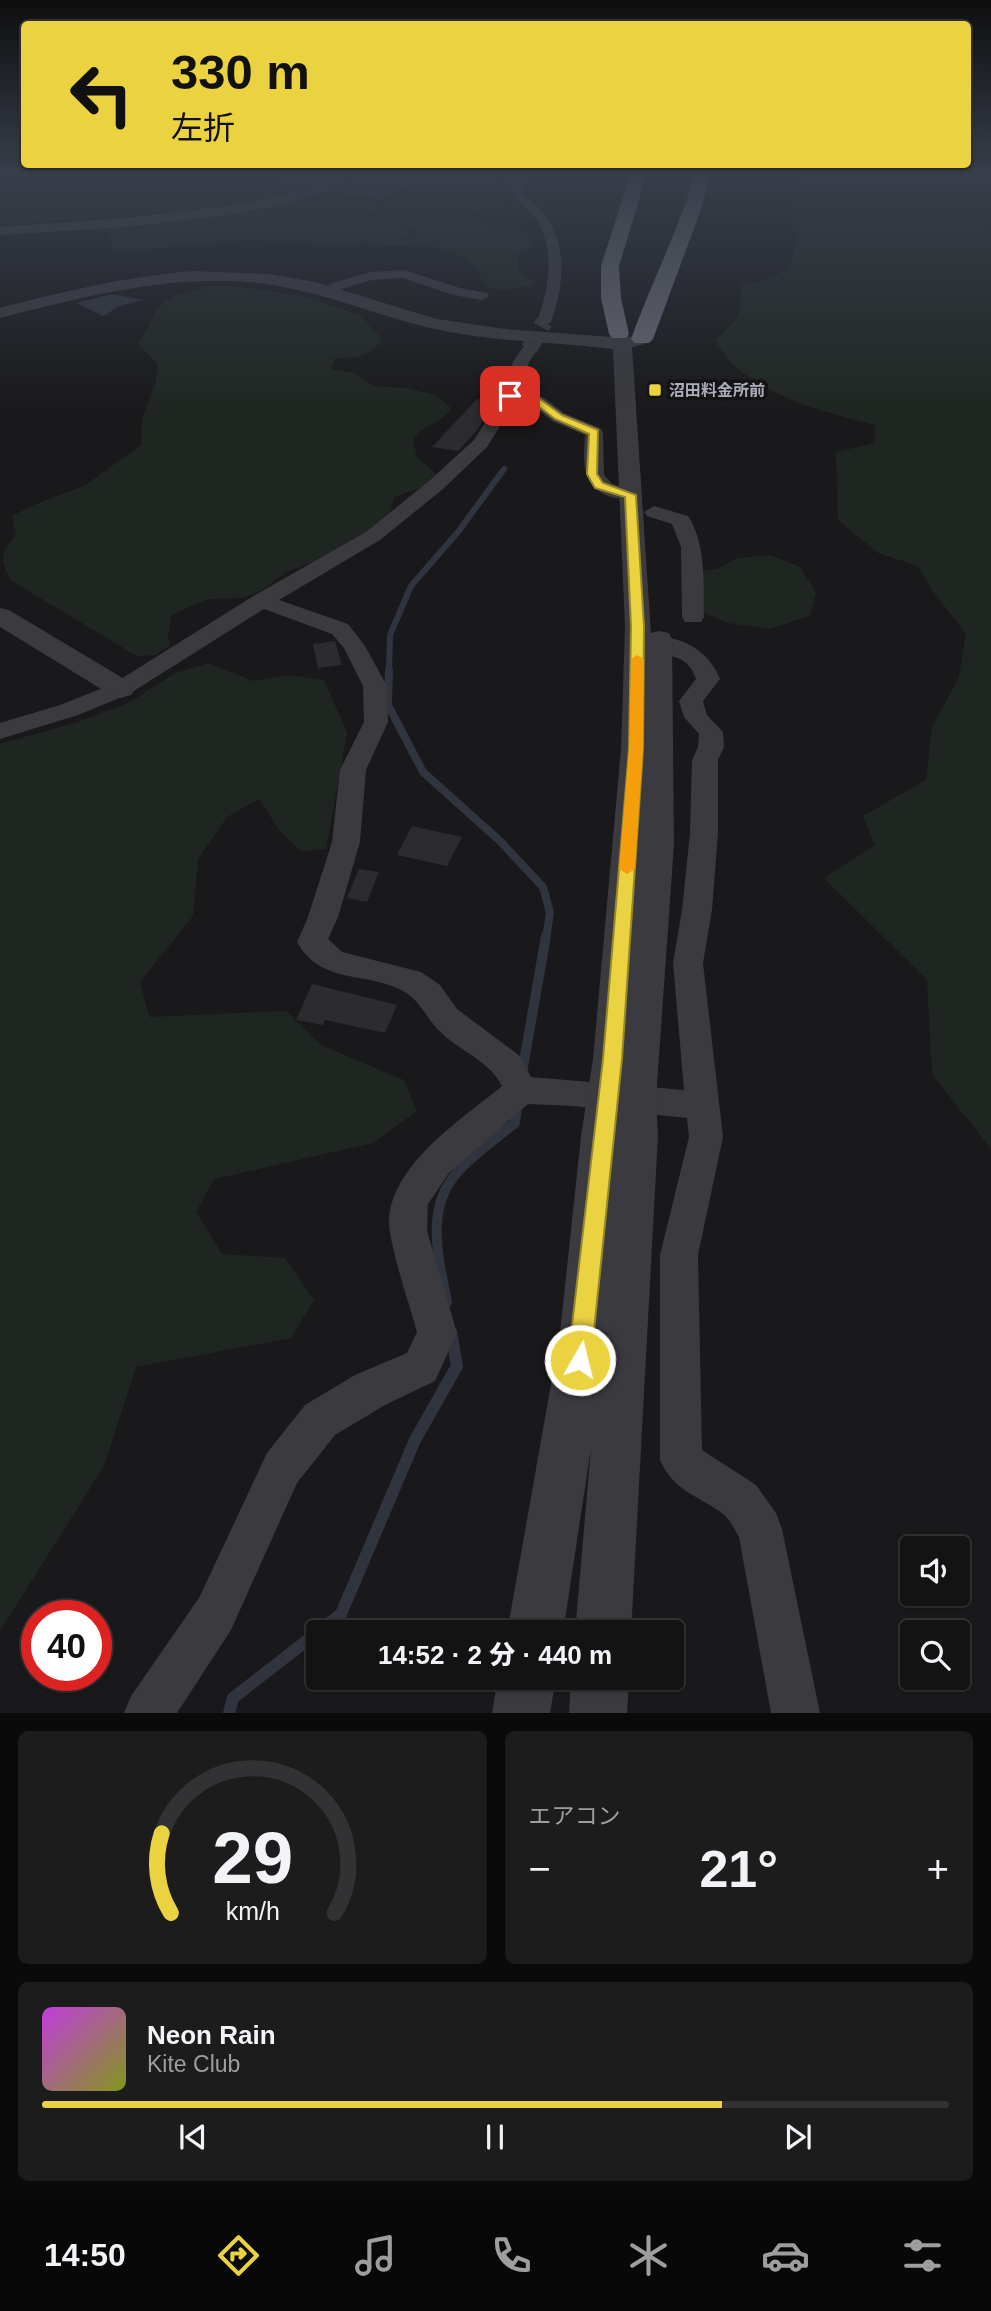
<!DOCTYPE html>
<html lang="ja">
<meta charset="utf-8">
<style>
:root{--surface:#131314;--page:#1c1c1d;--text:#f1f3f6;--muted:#9d9ea0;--line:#323234;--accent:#ead241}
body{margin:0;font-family:Helvetica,"Noto Sans JP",sans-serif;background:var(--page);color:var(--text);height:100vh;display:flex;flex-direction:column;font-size:26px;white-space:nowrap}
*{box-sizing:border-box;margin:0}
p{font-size:23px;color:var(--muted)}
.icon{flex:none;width:38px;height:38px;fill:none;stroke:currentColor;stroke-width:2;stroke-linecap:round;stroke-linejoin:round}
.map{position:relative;height:1713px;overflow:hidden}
.panel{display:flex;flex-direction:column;gap:18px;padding:18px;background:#0a0a0b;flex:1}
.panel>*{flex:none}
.hud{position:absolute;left:21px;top:21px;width:950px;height:147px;border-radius:7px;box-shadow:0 2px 5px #0004,0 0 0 2px var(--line);background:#ead241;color:#111;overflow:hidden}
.controls{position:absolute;left:900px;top:1536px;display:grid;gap:14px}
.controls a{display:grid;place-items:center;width:70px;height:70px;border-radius:7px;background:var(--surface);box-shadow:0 2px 5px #0004,0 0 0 2px var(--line);font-size:35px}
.speed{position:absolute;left:21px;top:1600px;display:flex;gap:14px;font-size:35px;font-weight:700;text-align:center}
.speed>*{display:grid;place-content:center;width:91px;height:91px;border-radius:50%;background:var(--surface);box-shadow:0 2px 5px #0004,0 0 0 2px var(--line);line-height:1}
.speed .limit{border:10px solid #d22;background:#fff;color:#111}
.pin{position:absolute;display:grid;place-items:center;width:60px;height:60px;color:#fff;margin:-30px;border-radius:14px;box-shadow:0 4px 10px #0006}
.me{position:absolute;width:77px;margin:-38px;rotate:8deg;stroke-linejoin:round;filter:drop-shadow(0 0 5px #0008)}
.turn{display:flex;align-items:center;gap:24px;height:147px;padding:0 35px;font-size:32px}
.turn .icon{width:91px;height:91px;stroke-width:2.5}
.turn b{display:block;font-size:49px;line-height:60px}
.big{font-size:52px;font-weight:800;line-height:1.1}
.panel .tile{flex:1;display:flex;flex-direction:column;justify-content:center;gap:10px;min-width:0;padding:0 24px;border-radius:10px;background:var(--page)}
.panel .dial{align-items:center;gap:0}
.dial svg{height:182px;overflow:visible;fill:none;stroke:var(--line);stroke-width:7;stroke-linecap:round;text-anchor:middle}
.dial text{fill:var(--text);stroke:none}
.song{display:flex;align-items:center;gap:21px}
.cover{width:84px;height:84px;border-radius:10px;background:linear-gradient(135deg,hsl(290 70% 55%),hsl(70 70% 35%))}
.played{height:7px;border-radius:4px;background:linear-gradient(90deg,var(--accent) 75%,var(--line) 75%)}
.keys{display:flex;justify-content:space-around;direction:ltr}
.heat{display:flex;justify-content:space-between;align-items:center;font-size:38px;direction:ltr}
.panel .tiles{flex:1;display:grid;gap:18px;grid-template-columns:1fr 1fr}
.tile:last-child{grid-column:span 2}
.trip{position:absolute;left:306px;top:1620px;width:378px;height:70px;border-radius:7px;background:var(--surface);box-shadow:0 2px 5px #0004,0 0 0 2px var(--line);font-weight:800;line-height:70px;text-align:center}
.dock{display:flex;height:112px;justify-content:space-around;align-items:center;background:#080808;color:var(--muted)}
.dock .icon{width:49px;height:49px}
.dock .active{color:var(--accent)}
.dock b{font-size:32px;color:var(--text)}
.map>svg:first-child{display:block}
</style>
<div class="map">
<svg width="991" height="1713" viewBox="0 0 991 1713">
<rect width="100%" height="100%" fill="#19191b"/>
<g fill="#1f2621">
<path d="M417,173H495L487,177L496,181L501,193L511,200L493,204L467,217L534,237L535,246L517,254L518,270L534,281L531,286L503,290L488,288C481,281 477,267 469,262C441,239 401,248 368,246L373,242L341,244L245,240L112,253L108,225L238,214L298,201L317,208L388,219L402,223L411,233L403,239L388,241H407L416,233C391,203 340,216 306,202L321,197L380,208L408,198L425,188Z"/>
<path d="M803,173H991V1149L932,1074L927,980L824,878L875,845L863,816L926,780L932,727L959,677L966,634L932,590L918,566L878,553L838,520L836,452L875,443V425C827,413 779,401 739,370C730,363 722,350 715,341L739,316L742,285C787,275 793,273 799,226L783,214L795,200L814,190Z"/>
<path d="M320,174C300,198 262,202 232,207L0,225V189L7,190L15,199L209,193L260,187Z"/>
<path d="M212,286H236L304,296L360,315L382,339C371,357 356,358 335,358L331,370L352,372L374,386L406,388L435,395L451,408C440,425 425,423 413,440L417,457L436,474L423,487L394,497L390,513L368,533L323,558L286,572L262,590L244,598L209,599L171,615L168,637L170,645L155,655L137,656L10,580C0,556 0,556 16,535L12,516L36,504L84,486L141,445L142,420L156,381L158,365L138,343C149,330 148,327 154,314C166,293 191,292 212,286Z"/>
<path d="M769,555L800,567L816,592L810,616L770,629L728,623L700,611L697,572L719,568L738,558Z"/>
<path d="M209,663L253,681L287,675L324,680L347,733L326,849L301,851L279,830L259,799L227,817L198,859L193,916L140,982L149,1017L286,1011L321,1045L404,1080L417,1111L373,1143L214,1179L196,1212L222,1254L285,1258L314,1300L291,1338L136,1367L104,1466L0,1631V744L81,721L130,702L175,673Z"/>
</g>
<path fill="#2f343e" d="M112,294L143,300L117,307L104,316L76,303Z"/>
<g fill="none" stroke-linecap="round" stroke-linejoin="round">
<path stroke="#2f343e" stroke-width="6" d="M389,672L390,635L411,586L458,532L504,469"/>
<path stroke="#2f343e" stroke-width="8" d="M389,670L388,705L423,772L500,841L543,887L550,913L546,938"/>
<g stroke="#2f343e" stroke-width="10">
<path d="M522,1073L546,936"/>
<path d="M442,1278C425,1188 449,1175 515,1123L517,1106"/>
</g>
<g stroke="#2f343e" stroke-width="12">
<path d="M441,1276L446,1302"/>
<path d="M229,1713L233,1698L341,1614L415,1440L457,1366L451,1332"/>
</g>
</g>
<g fill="#2c2c2f">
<path d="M374,173H432L381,199L339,192Z"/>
<path d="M477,399L496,400L477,430L460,449L458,451L432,447Z"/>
<path d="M335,641L342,665L318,668L313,644Z"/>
<path d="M412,826L462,837L447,866L397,855Z"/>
<path d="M359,869L379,872L367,902L347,898Z"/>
<path d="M312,984L397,1005L385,1033L325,1020L323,1025L296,1020Z"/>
</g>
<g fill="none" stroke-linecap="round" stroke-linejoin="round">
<path stroke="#36373b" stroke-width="17" stroke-dasharray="17 8" stroke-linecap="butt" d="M529,349L544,322"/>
<g fill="#3a3a3f" fill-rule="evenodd">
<path d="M516,173H528L521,191C527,198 535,203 541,210C569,243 564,284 551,322L544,326L537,322C549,288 557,246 533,215C525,206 516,201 509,191Z"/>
<path d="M404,270L460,288L487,293L489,296L482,300L453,295L403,278L371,280L335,291L328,287L330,284L370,272Z"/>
<path d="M529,344L537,349L529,362L519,393L543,397L564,413L600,428L603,432L604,475L612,484L638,491L641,495L638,499C630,501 623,499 615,498C581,490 583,464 585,435L552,421L532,405L515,402L487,447L443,489L380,540L279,600L348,624L365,646L387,686L388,722L366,770L360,842L338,917L328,939L342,952L421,972L440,985L457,1009L520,1056L531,1077L684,1090L673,963L682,910L690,833L692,760L698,747L699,734L684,717L679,701L696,679C686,648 662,662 649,644L652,639C680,632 711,653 720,679L703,701L707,715L723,732L724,747L718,760V833L712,910L703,963L723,1137L698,1255L702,1450L756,1485L776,1513L782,1529L820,1713H771L739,1537C734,1529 730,1519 723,1514C698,1495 673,1491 660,1460V1255L689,1137L687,1118L573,1106L528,1104L449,1173L428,1204L427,1231L457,1333L435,1381L385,1405L335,1435L297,1483L231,1630L177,1713H124L131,1696L199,1598L267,1453L305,1405L355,1375L407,1353L417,1332C408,1300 396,1266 390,1233C380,1171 461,1120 502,1086C488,1058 453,1049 434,1025C423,1012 418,998 401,990C364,971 321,985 297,942L308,917L332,842L340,770L364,722L363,686L344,648L332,634L264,609L129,694L78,715L0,739V723L60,705L113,684L255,595L366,532L429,481L474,440L502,396L513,362L524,346Z"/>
<path d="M654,506L688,516C707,545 703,584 704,617L701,622H685L682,617L681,547L672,524L647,516L644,512Z"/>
</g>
<g fill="#3a3a3f" fill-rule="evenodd">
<path d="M330,173H345L324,191L288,203L235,214L125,227L0,235V227L125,218L235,205L280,197L314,185Z"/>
<path d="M192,271L270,274L315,282L437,319L506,329L611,337L613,330H625L629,337L639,335L648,340L645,344L632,347L651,633L659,631L669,633L672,639L674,844L656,1099L658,1135L631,1633H575L591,1448L563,1633H507L560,1333L581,1136L593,1059L621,749L625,626L613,349C554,342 493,342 435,329C365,313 302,282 229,281C150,279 76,299 0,318V308C63,291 126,277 192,271Z"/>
<path d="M0,608L9,610L131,683L135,689L131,695L121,698L111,695L0,627Z"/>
<path d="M498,1678H556L550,1713H492Z"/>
<path d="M571,1678H629L627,1713H569Z"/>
</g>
<g fill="#666770" fill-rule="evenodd">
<path d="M631,173H647L619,266L621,298L629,334L626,338H612L609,334L601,298V266Z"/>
<path d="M695,173H711L699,215L653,339L649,343H635L631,339C651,283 679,230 695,173Z"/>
</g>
</g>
<linearGradient id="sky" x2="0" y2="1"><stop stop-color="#0e0e0f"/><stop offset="0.42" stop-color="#383e4a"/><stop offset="1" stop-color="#383e4a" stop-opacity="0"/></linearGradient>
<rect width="991" height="413" fill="url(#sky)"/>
<path fill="#ead241" stroke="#98882a" stroke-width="2" d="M510,393L540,399L562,415L598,430L597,474L603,483L636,495L644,626L643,749L622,1059L591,1360L588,1368L580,1371L572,1368L568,1360L603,1059L629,749L631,626L625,497L595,488L587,474L589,434L555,419L534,403L507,398L506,396Z"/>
<path fill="#f59e0b" d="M637,655L644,659L643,749L635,869L627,874L619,869L629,749L631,659Z"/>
<rect fill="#ead241" stroke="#141416" stroke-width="2.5" x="648" y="383" width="14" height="14" rx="3.5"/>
<g text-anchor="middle" stroke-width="7" stroke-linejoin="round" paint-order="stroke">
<g font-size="16" font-weight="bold" fill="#acadba" stroke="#141416" text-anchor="start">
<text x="669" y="396">沼田料金所前</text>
</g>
</g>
</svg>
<div class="controls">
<a><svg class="icon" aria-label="sound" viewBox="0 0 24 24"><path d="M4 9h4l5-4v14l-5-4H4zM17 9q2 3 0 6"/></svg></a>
<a><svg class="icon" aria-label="search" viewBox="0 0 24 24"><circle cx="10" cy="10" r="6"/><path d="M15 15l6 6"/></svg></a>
</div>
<div class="speed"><div class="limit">40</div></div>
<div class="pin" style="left:510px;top:396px;background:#d93025"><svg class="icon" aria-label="arrive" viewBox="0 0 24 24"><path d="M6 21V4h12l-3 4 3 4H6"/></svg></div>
<svg class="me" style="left:580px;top:1360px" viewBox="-20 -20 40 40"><circle r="17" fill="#ead241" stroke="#fff" stroke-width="3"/><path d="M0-11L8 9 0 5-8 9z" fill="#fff"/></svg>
<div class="trip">14:52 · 2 分 · 440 m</div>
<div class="hud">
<div class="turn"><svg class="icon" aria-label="left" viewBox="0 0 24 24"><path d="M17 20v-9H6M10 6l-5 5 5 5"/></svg><div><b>330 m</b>左折</div></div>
</div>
</div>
<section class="panel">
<div class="tiles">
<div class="tile dial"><svg viewBox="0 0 100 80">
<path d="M14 69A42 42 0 1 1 86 69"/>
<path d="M14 69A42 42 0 0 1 10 34" stroke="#ead241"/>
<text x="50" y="56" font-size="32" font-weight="700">29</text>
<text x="50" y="72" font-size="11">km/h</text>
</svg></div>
<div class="tile"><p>エアコン</p>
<div class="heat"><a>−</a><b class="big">21°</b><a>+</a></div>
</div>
<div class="tile">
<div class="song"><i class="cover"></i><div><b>Neon Rain</b><p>Kite Club</p></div></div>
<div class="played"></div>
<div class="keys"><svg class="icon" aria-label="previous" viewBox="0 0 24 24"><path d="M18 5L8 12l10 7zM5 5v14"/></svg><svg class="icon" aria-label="pause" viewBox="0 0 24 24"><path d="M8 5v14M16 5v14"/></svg><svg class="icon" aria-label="next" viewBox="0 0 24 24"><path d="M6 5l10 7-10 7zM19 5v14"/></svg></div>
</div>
</div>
</section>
<nav class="dock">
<b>14:50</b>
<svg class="icon active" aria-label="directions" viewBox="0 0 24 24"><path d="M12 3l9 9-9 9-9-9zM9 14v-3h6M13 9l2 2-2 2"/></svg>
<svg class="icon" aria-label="music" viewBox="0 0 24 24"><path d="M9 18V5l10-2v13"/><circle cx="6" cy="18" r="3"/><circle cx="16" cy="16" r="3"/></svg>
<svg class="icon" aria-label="phone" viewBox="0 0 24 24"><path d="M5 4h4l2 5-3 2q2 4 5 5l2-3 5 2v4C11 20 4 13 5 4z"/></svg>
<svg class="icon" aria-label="climate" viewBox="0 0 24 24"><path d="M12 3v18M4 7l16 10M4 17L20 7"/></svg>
<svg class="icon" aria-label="car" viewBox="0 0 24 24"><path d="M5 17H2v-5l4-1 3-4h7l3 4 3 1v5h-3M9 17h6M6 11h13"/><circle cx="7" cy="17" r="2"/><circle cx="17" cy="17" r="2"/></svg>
<svg class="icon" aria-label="filters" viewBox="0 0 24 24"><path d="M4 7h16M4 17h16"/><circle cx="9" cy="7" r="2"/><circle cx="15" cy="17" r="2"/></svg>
</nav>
